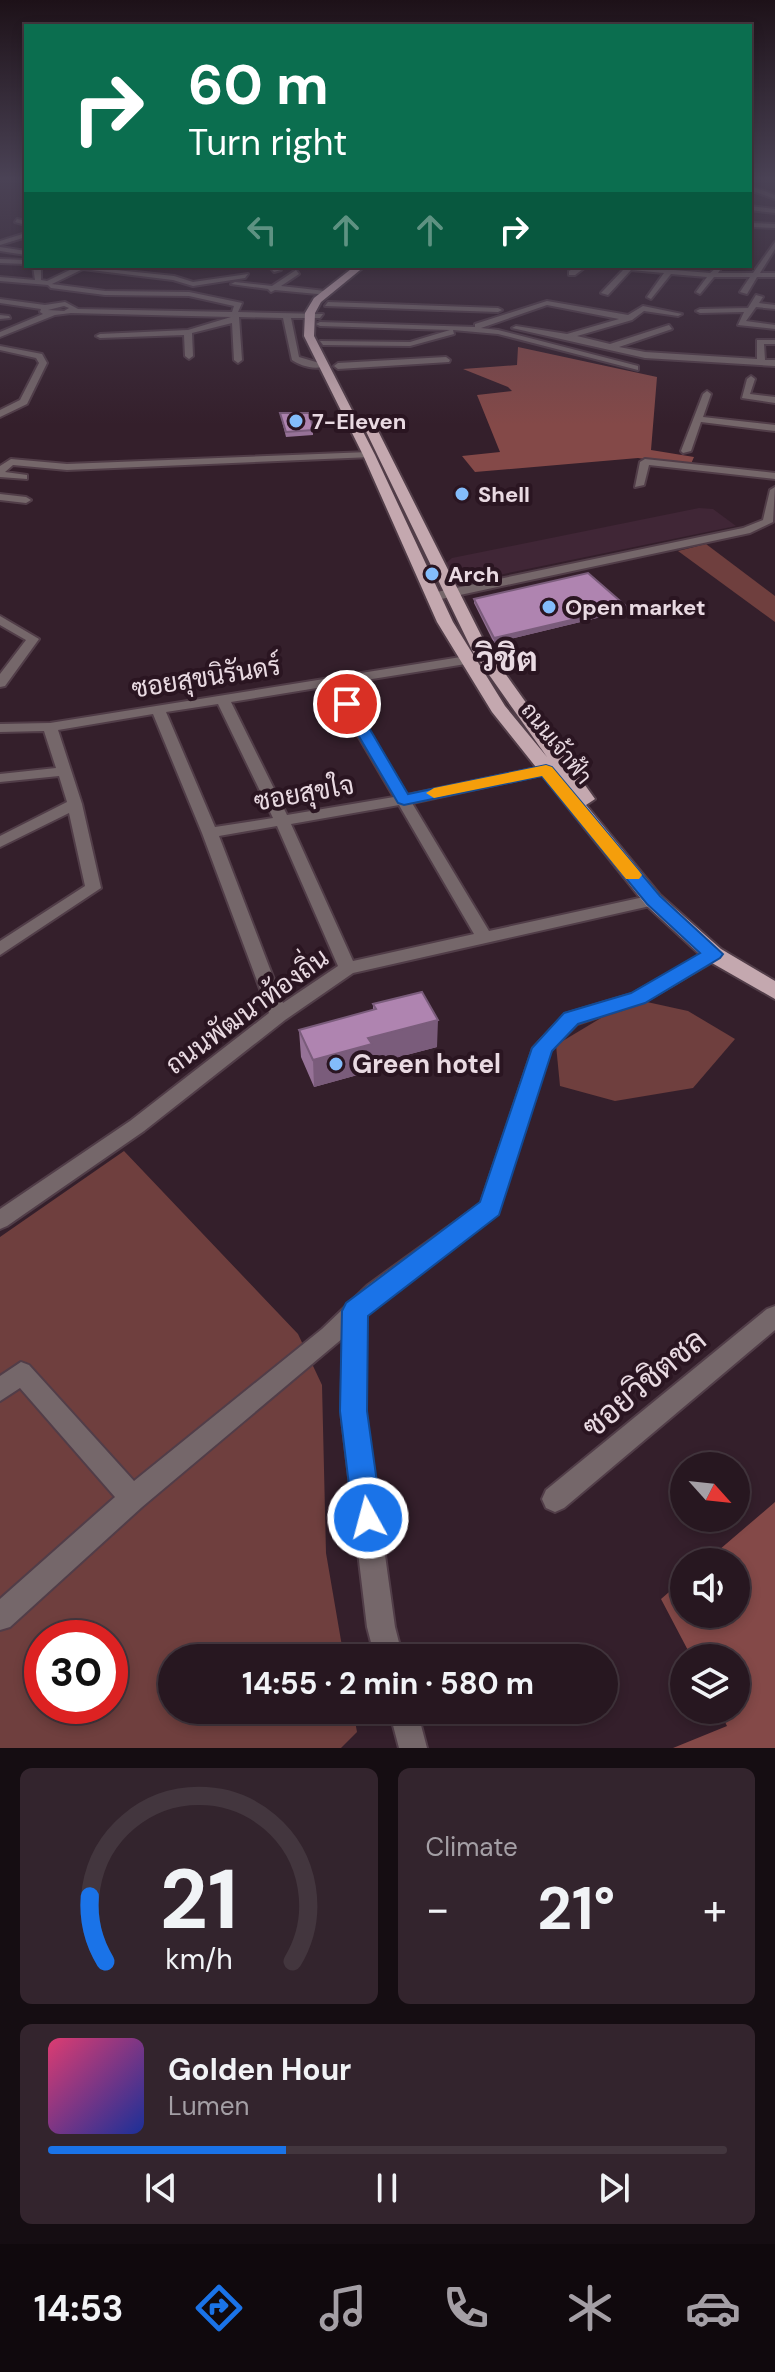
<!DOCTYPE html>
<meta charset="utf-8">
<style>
:root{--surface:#271720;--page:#33242d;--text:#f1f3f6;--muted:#a49fa5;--line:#43363e;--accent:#1a73e8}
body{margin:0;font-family:"DM Sans",Sarabun,sans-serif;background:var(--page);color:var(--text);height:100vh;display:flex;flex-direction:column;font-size:30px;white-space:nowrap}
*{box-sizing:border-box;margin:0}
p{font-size:26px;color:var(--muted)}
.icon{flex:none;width:44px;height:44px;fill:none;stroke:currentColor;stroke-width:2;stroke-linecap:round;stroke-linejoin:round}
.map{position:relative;height:1748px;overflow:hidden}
.panel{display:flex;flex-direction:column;gap:20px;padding:20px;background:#150d12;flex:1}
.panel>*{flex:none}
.top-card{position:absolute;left:24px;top:24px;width:728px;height:244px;border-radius:0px;box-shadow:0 4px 12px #0003,0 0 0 2px var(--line);background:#0b6e4f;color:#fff;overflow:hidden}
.needle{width:52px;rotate:117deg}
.buttons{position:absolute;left:670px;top:1452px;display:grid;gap:16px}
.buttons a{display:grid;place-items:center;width:80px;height:80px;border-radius:50%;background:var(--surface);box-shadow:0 4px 12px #0003,0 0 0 2px var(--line);font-size:40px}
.speed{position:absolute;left:24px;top:1620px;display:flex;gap:16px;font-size:40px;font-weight:700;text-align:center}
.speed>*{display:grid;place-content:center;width:104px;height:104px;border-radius:50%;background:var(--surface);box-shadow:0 4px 12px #0003,0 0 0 2px var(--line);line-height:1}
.speed .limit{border:12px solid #d22;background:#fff;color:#111}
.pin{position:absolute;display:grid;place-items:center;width:68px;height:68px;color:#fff;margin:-34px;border:4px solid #fff;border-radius:50%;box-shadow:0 2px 8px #0007}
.me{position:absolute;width:88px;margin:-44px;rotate:353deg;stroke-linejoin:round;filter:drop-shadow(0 0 6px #0008)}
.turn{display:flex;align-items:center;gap:28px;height:168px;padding:0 32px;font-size:36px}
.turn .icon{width:104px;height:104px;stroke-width:2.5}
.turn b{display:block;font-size:56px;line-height:68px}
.lanes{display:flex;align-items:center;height:76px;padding:0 32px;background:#0003;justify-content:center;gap:40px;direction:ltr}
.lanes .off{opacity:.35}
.big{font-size:60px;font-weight:700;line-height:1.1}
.panel .tile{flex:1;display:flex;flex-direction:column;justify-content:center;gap:12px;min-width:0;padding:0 28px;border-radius:12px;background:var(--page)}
.panel .dial{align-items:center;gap:0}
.dial svg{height:208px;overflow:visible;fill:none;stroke:var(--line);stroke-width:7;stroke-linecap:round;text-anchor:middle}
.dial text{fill:var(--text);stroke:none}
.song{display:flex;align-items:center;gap:24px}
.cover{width:96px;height:96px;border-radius:12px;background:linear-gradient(135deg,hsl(340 70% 55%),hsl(230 70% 35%))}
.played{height:8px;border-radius:4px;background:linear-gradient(90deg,var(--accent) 35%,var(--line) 35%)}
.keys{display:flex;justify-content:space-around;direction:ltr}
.heat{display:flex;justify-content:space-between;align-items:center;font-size:44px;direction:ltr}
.panel .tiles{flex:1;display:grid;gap:20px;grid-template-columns:1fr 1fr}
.tile:last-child{grid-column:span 2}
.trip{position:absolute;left:158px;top:1644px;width:460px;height:80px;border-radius:40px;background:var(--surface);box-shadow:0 4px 12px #0003,0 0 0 2px var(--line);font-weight:700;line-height:80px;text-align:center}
.tab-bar{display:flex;height:128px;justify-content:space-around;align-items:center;background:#10090d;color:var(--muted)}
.tab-bar .icon{width:56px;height:56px}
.tab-bar .active{color:var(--accent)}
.tab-bar b{font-size:36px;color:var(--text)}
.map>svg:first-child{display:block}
</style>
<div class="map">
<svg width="775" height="1748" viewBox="0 0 775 1748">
<rect width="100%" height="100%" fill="#341f2b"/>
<path fill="#402636" d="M699,508L713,509L736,526L460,583L445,564L452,558Z"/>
<g fill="#6f3f3e" fill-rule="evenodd">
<path d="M706,544L775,596V622L678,551Z"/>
<path d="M647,1002L688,1011L735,1039L693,1088L615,1101L560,1086L556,1045L611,1012Z"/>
<path d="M124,1151L298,1334L322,1385L326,1553L344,1658H172V1710H353L357,1732L341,1748H0V1237ZM42,1638H110V1706H42Z"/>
</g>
<g fill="#844948">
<path d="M518,347L657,377L651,450L694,457L690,466L638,458L475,472L462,456L500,452L477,395L512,391L508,387L463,369L517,365Z"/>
<path d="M775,1502V1748H673L727,1726L719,1710H736V1658H692L661,1599L684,1579V1614H736V1562H705Z"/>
</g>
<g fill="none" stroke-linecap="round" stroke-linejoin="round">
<g stroke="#513d48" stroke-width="4">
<g id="minor">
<path d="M750,186L775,195V199L750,190Z"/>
<path d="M750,206L775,209V213L750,210Z"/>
<path d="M17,219L26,221V225L15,222Z"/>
<path d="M750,223L775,224V228L750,227Z"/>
<path d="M26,233V237L0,245V241Z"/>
<path d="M775,242V249L760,273H775V277H757L747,294L740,292L750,277H714L700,294L696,292L707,277L671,274L651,299L647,297L664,273L631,270L608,295L601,293L624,269L613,266L667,269L669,266H677L674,270L710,273L716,268L720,270L718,273H753Z"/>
<path d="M0,247L26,251V255L0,251Z"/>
<path d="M0,259L26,260V264L0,263Z"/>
<path d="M33,266H41V280L47,281L78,266L174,276L193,282L248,274L245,278L193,286L173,280L83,269L52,284L105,291L189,292L242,303L238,312L323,314L320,318H291L299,357L326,365C317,371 301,366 292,360L283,318L239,317L242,360L238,363L234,360L232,323L192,333L193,356L189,359L185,356L184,335L100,338L96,336L100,334L188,330L231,317L71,313L55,315L0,337V332L43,314L40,312L41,309L0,303V299L45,305L65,302L78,309L232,312L234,306L189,296L105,295L51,288L48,285L0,281V277L35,280ZM64,306L69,308L64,311L48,310Z"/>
<path d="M269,266H277L281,270L274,272Z"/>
<path d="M578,266H587L575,275H569V271Z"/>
<path d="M296,270L299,274L281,286L325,291L328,295L275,290L271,292L268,289L231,284L235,282L272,286Z"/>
<path d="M756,295L763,297L759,303L775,305V309L756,307L746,321L775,325V329L738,325L744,312L700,313L696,311L700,309L748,308Z"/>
<path d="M547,301L628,315L643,306L682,314L678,316L644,311L632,320L577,336L610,344L669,325L672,329L619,347L645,352L757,359V340H775V344H764L765,360H775V366L645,358L512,328L516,326L567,334L619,319L547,305L481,328L498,330L638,366V370L498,334L453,330L454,334L410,346L323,345L320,341L410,342L450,330L320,326L316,324L320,322L475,327V324Z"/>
<path d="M328,302L498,308L502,310L498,312L325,306Z"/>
<path d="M0,315L9,316L10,318L0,319Z"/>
<path d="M0,346L42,354L47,363L27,404L0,417V410L20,400L39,363L36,358L0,350Z"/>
<path d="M446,357L450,360L449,362L338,369L334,366L338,363Z"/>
<path d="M751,376L755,379L750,394L775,397V403L742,398L747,379Z"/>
<path d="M707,391L711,394L703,417L775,425V431L701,422L691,451L683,453L681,451L703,394Z"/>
<path d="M369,452L374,455L372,457L67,470L13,465L5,472L27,475V479L0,477V466L11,459L67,464Z"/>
<path d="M645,459L775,473V479L649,465L644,485L635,487L640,462Z"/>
<path d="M775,487L773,522L750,533L432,601L426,597L432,593L743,528L763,520L770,490Z"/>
<path d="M0,494L26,497L31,500L26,503L0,500Z"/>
<path d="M0,616L39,639L5,686L0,687V674L26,640L0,625Z"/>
<path d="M467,656L472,657V663L341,684L407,795L546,766L553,770L546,774L412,803L489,931L653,895L661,900L659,904L353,973L285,1020L144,1131L7,1226L0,1229V1209L130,1121L269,1013L202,833L153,714L58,730L82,804L101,888L0,955V941L85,886L69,813L0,847V836L67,802L59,776L0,782V774L56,768L44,731L0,732V724L50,723ZM329,686L394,797L287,815L231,702ZM218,704L273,818L215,827L166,712ZM399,805L474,934L353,961L291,824ZM277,826L338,966L283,1003L219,836Z"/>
<path d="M713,948L722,954L719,958L644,1002L577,1024L550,1051L497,1214L384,1299L366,1316L365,1411L395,1627L403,1658H375L367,1627L341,1411L343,1338L142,1507L10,1627L0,1630V1599L115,1497L20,1388L0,1401V1376L21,1362L29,1365L134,1481L322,1329L368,1285L481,1203L533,1048L565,1014L632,994Z"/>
<path d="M775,1306V1330L564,1508L555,1512L546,1508L542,1499L546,1490L767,1309Z"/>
<path d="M389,1710H417L427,1748H399Z"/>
</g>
</g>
<g stroke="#513d48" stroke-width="4">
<path id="major" d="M355,266H365L321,302L315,313L314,336L375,455L453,622L505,706L547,757L473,652L360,419L362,417L372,419L489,651L595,799L586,805L660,895L721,949L775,981V999L705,959L646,905L492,712L437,622L363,455L304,336L305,313L314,298Z"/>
</g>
<use href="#minor" fill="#75676a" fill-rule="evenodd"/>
<use href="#major" fill="#c4a8af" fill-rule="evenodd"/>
</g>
<g fill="#967297">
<path d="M280,413L313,430V435L286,437Z"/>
<path d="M474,599L627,607L626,611L494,643L474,603Z"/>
<path d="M373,1004L437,1047L372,1064V1071L314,1087L301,1057L299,1030L373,1010Z"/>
</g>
<g fill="#7a5c7b">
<path d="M627,607L626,611L494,643V638Z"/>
<path d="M438,1020L437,1047L372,1064V1071L314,1087L313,1060L368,1038Z"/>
</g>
<g fill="#af84b0" stroke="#7a5c7b" stroke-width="2">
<path d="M280,413H310L313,430L286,432Z"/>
<path d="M588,573L627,607L494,638L474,599Z"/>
<path d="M422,992L438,1020L368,1038L372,1044L313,1060L299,1030L376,1009L373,1004Z"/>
</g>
<linearGradient id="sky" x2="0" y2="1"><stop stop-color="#1d1118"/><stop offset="0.42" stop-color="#4a4255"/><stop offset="1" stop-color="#4a4255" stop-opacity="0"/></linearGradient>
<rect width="775" height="425" fill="url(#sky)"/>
<path fill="#1a73e8" stroke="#114b97" stroke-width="2" d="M347,700L355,704L408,794L546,765L552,767L660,896L723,954L720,958L645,1003L578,1024L552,1051L499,1215L368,1316L367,1411L382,1518L378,1529L368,1533L357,1529L353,1518L340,1411L342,1311L346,1303L480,1202L532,1048L564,1013L631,993L700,953L647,904L542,776L404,805L398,803L340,704Z"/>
<path fill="#f59e0b" d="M546,765L552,767L639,871L642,875L639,879H626L542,776L434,798L426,793L434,788Z"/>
<g fill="#83bcfb" stroke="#2a1521" stroke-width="3">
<circle cx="296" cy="421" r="8"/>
<circle cx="462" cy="494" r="8"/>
<circle cx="432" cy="574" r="8"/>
<circle cx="549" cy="607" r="8"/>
<circle cx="336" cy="1064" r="8"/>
</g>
<g text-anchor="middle" stroke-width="8" stroke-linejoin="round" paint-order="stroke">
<g font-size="22" font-weight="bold" fill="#e9dae2" stroke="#2a1521" text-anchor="start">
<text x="312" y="429">7-Eleven</text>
<text x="478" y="502">Shell</text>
<text x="448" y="582">Arch</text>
<text x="565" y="615">Open market</text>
</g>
<g font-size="22" fill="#e9dae2" stroke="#2a1521">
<text transform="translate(557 743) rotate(51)" y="8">ถนนเจ้าฟ้า</text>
</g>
<g font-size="26" fill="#e9dae2" stroke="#2a1521">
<text transform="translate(206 677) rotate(-9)" y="9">ซอยสุขนิรันดร์</text>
<text transform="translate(304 793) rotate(-10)" y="9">ซอยสุขใจ</text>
<text transform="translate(247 1011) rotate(-36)" y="9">ถนนพัฒนาท้องถิ่น</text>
</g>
<g font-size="26" font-weight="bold" fill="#e9dae2" stroke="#2a1521" text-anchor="start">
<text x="352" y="1073">Green hotel</text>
</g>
<g font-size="32" fill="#e9dae2" stroke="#2a1521">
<text transform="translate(644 1383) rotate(-40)" y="11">ซอยวิชิตชล</text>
</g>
<g font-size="34" font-weight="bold" fill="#e9dae2" stroke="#2a1521">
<text x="507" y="671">วิชิต</text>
</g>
</g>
</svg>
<div class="buttons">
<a><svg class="needle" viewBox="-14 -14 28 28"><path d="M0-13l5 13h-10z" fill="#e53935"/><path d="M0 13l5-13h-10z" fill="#a49fa5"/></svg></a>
<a><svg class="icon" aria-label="sound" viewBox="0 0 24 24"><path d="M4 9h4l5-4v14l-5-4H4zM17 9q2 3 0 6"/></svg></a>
<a><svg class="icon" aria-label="layers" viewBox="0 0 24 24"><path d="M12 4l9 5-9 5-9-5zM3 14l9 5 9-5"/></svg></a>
</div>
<div class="speed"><div class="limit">30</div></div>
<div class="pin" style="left:347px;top:704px;background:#d93025"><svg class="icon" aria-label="arrive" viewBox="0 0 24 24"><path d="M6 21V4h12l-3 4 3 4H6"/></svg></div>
<svg class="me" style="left:368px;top:1518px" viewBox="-20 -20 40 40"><circle r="17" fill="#1a73e8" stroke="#fff" stroke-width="3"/><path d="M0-11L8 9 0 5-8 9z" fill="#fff"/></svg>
<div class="trip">14:55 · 2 min · 580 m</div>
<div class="top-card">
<div class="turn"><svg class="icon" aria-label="right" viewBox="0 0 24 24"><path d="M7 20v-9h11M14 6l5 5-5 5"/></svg><div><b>60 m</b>Turn right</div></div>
<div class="lanes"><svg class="icon off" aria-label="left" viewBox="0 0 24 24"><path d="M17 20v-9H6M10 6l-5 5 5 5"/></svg><svg class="icon off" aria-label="ahead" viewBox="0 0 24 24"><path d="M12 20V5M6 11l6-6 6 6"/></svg><svg class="icon off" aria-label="ahead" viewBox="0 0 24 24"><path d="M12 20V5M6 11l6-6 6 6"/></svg><svg class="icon" aria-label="right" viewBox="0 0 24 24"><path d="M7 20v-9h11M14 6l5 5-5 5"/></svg></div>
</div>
</div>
<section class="panel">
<div class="tiles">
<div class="tile dial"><svg viewBox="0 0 100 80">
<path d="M14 69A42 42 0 1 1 86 69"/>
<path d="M14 69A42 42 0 0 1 8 44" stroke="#1a73e8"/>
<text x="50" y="56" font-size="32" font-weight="700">21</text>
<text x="50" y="72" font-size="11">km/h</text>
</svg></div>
<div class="tile"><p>Climate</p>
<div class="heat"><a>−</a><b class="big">21°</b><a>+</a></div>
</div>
<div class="tile">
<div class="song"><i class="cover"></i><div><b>Golden Hour</b><p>Lumen</p></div></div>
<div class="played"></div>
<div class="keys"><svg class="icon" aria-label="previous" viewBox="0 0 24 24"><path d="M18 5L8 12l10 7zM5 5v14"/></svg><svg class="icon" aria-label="pause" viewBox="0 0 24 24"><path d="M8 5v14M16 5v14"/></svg><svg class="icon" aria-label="next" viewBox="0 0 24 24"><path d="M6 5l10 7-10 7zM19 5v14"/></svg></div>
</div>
</div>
</section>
<nav class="tab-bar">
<b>14:53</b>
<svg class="icon active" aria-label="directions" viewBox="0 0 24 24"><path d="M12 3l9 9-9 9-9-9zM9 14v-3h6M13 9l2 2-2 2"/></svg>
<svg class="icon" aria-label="music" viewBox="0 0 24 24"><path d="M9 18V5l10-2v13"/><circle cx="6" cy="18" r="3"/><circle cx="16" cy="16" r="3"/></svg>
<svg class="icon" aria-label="phone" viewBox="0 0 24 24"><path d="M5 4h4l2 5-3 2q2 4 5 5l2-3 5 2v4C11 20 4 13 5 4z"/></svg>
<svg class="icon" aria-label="climate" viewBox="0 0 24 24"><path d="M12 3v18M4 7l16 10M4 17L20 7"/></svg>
<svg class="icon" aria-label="car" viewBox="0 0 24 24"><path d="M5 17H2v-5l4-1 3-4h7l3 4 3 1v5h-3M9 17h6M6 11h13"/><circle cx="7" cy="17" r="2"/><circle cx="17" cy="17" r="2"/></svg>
</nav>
